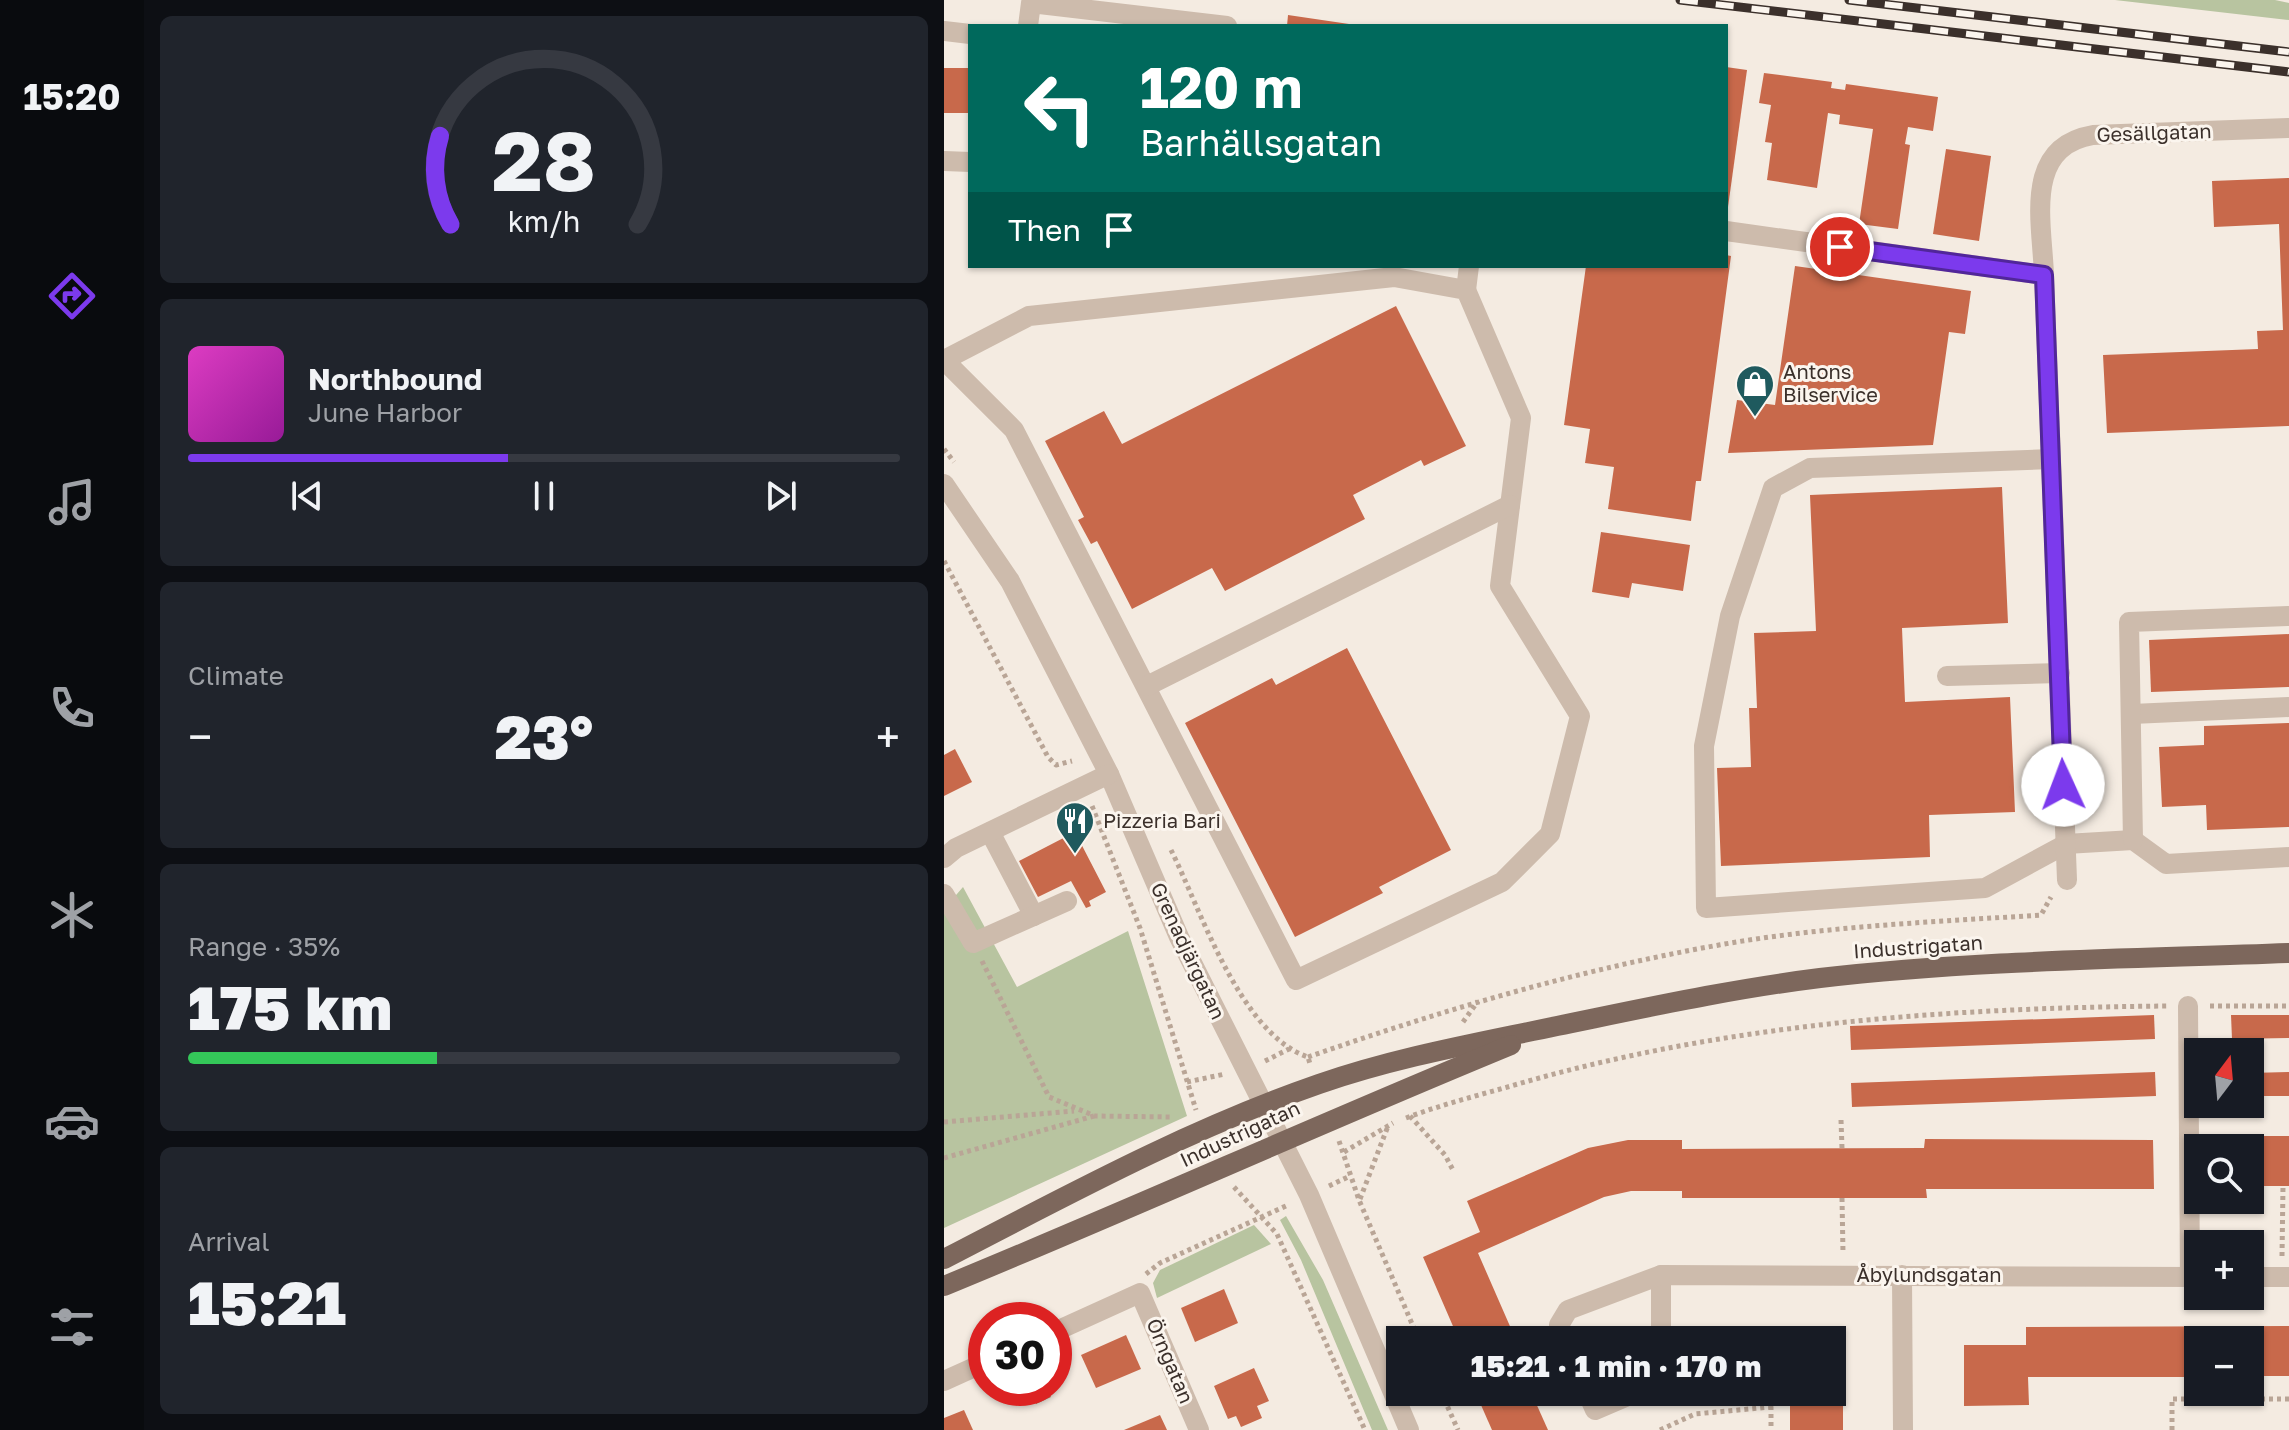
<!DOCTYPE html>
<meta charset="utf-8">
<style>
:root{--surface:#171b24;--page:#20242c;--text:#f1f3f6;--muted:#9ea1a6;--line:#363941;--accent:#7c3aed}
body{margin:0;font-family:"Golos Text",sans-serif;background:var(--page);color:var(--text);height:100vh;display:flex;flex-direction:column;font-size:30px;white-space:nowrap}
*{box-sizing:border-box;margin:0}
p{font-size:26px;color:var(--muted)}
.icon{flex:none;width:44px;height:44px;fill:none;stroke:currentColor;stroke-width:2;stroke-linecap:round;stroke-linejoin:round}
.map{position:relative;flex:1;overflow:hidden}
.side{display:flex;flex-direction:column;gap:16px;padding:16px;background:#0d0f14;width:800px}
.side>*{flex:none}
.hud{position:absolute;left:24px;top:24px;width:760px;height:244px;border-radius:0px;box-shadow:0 2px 6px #0004;background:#00695c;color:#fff;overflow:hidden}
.needle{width:52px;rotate:16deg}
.buttons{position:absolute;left:1240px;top:1038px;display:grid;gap:16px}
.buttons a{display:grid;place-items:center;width:80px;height:80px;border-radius:0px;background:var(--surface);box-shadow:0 2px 6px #0004;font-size:40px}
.speed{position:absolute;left:24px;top:1302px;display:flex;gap:16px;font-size:40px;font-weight:700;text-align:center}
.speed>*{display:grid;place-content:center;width:104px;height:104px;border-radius:50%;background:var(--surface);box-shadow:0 2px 6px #0004;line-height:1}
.speed .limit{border:12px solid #d22;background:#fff;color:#111}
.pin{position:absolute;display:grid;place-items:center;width:68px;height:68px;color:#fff;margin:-34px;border:4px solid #fff;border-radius:50%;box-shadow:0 2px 8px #0007}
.me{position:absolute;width:88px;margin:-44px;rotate:358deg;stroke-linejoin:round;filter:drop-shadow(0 0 6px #0008)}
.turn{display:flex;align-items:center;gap:28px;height:168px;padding:0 40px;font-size:36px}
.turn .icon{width:104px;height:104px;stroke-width:2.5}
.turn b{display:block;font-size:56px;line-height:68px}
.then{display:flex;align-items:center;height:76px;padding:0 40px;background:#0003;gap:16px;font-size:30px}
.big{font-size:60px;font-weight:800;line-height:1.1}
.side .widget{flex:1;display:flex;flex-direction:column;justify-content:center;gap:12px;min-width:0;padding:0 28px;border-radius:12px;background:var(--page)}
.side .dial{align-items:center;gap:0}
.dial svg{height:208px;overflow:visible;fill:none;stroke:var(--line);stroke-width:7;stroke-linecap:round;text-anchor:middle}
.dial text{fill:var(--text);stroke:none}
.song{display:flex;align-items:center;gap:24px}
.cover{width:96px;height:96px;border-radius:12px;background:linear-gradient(135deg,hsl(310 70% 55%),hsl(300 70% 35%))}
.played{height:8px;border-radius:4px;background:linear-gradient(90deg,var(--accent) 45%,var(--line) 45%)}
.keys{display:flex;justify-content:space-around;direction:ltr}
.heat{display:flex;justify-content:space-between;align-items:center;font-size:44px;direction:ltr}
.charge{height:12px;border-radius:6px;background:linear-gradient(90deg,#34c759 35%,var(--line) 0)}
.trip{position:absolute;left:442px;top:1326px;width:460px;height:80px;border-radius:0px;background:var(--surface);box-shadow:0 2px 6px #0004;font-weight:800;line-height:80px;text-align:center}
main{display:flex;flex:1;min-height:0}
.menu{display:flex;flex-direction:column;width:144px;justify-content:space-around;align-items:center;background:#090b0e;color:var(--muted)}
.menu .icon{width:56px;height:56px}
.menu .on{color:var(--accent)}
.menu b{font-size:36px;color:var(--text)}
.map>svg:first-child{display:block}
</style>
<main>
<nav class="menu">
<b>15:20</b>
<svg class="icon on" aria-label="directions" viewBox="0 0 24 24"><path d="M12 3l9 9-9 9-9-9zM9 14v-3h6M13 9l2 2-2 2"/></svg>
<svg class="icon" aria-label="music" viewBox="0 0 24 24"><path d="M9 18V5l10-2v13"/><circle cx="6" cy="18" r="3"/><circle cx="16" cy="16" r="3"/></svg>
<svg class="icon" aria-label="phone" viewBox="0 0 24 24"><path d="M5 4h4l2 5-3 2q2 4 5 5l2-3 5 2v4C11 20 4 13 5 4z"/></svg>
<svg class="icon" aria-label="climate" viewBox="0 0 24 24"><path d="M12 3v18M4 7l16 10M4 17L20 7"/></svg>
<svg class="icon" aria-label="car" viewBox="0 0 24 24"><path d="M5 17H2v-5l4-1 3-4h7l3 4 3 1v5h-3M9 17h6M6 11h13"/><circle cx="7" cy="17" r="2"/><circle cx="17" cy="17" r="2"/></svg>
<svg class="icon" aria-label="filters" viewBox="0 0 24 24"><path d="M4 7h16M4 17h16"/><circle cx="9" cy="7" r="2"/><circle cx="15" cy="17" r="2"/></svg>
</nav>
<section class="side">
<div class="widget dial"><svg viewBox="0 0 100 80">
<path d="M14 69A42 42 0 1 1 86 69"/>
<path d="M14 69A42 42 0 0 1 10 35" stroke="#7c3aed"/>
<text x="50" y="56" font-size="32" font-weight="700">28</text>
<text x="50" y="72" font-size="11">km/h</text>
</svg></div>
<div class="widget">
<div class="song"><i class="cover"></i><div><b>Northbound</b><p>June Harbor</p></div></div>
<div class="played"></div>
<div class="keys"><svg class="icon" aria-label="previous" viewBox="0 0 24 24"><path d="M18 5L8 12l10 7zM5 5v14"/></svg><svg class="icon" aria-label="pause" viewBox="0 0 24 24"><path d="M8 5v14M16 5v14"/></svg><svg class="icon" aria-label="next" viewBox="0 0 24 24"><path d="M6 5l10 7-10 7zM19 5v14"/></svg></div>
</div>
<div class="widget"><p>Climate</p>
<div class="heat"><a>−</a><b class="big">23°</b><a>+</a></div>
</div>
<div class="widget"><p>Range · 35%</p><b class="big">175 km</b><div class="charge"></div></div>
<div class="widget"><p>Arrival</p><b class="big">15:21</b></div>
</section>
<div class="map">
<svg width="1345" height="1430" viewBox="0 0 1345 1430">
<rect width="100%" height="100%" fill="#f4ebe1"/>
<g fill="#b8c4a0">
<path d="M1171,0H1331L1345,3V20Z"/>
<path d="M19,887L73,987L184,931L243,1116L0,1228V909Z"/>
<path d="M342,1216L379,1280L444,1430H428L357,1260L336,1220Z"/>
<path d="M310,1225L327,1244L213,1298L209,1283L216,1270Z"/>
</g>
<g fill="#c8694b">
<path d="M344,15L405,24V26H343Z"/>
<path d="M782,67L803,70L784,207H782Z"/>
<rect x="0" y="68" width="26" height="45"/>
<path d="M820,73L888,82L887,88L901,90L902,84L994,97L989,131L964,127L961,144L966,145L954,229L915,224L929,129L895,124L896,115L884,113L873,188L823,180L828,143L821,142L827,105L815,103Z"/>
<path d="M1002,149L1047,156L1035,241L989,234Z"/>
<path d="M1345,178V426L1163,433L1159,355L1314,349L1313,331L1339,330L1335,224L1270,227L1268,181Z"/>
<path d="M782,255L787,256L757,481H752L747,521L664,509L670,467L641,463L646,429L620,425L642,266H782Z"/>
<path d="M851,266L1027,291L1021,334L1005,332L989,445L784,453L793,400L831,405Z"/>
<path d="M452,306L522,446L480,466L477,460L409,495L421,519L281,591L268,568L188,609L153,541L147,544L134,520L140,517L101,441L160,411L178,444Z"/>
<path d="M1058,487L1064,623L958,628L961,702L1066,697L1071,812L985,815L986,857L777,866L773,768L807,767L805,708H813L810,633L872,631L866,495Z"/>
<path d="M657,532L746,545L739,591L688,583L685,598L648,592Z"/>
<path d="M1345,634V687L1207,692L1205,640Z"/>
<path d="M403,648L507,850L435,887L439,893L351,937L241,723L328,678L332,685Z"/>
<path d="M1345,723V827L1263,830L1262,805L1218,807L1215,747L1260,745V726Z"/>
<path d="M11,749L28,782L0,796V755Z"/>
<path d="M131,832L162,892L145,901L147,906L142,908L127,881L94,897L75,861Z"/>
<path d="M1210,1015L1211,1039L907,1050L906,1026Z"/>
<path d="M1287,1015H1345V1038L1288,1039Z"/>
<path d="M1211,1072L1212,1096L908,1107L907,1083Z"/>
<path d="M1345,1072V1096H1306V1073Z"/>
<path d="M1286,1136H1345V1186H1306V1148H1286Z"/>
<path d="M981,1139L1209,1140L1210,1189H982L983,1198H738V1191H687L660,1197L534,1253L572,1340H515L479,1257L536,1232L523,1201L644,1148L684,1140H738V1149L980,1148Z"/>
<path d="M280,1289L294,1323L251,1342L237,1308Z"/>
<path d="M1345,1326V1376H1306V1340H1254V1377H1084L1085,1405L1020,1406V1345H1082V1327Z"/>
<path d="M846,1328H899V1430H846V1392H888V1340H846Z"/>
<path d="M182,1335L197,1369L152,1388L137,1355Z"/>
<path d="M310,1368L325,1401L313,1406L318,1418L297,1427L292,1416L284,1419L270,1386Z"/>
<path d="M85,1388H102L107,1397L92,1404Z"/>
<path d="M538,1392H587L604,1430H548L533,1396Z"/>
<path d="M20,1410L29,1430H0V1418Z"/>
<path d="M216,1415L223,1430H180Z"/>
</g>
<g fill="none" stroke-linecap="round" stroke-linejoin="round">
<g stroke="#b9a596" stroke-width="5" stroke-dasharray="4 4" stroke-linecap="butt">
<path d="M0,449L10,462"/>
<path d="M0,561L104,757L112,765L128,761"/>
<path d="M148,806L196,928L252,1110"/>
<path d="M227,850C257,910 296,1034 364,1057L366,1064"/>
<path d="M38,961L105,1097L151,1116L228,1117"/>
<path d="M1266,1006H1345"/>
<path d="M519,1022L534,1001"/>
<path d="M364,1057C499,1010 634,970 775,945C881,926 990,922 1097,915L1107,897"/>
<path d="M321,1061L345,1049"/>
<path d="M243,1082L281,1074"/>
<path d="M466,1116L501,1155L510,1172"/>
<path d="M462,1118C496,1105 532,1096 567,1086C782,1023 1001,1008 1224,1006"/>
<path d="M897,1120L898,1148"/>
<path d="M0,1122L130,1111"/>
<path d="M395,1141L415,1200L475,1340"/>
<path d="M400,1152L449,1123"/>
<path d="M0,1158L150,1116"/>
<path d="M385,1186L406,1176"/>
<path d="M290,1187L333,1234L421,1430"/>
<path d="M898,1198L899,1253"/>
<path d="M416,1199L444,1126"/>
<path d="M1338,1256L1339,1186"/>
<path d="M202,1274L216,1263L344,1205"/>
<path d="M497,1392L514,1430"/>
<path d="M807,1392L827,1407V1430"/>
<path d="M716,1430L751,1414L827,1407"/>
<path d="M1228,1430V1399H1345"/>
</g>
<g stroke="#cdbbac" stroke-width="20">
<path d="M84,26L87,3L283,26"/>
<path d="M0,31L26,34"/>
<path d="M0,161L26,162"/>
<path d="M782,231L1100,275"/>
<path d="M522,290L525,266"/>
<path d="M0,360L85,316L450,277L522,290L577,418L556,586L636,716L606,834L558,882L352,980L70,430L0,360"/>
<path d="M1107,459L866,468L829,488L786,616L760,746L762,908L1041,888L1122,844L1189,840L1222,864L1345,857"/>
<path d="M0,484L66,581L165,774L235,937L365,1195L465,1430"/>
<path d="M1003,676L1116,673"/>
<path d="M203,686L566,505"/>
<path d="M1188,714L1345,707"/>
<path d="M46,832L90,916"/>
<path d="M1189,840L1185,622L1345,616"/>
<path d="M0,858L12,848L165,774"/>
<path d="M1123,880L1100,275C1098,221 1079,147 1149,135L1345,128"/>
<path d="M0,894L29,943L123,901"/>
<path d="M1244,1006L1246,1277"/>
<path d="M717,1275V1340"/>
<path d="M958,1275L959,1430"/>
<path d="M1306,1277H1345"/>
<path d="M110,1332L196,1293L255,1430"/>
<path d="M619,1340L615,1325L624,1310L717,1275L1254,1277"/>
<path d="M0,1381L42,1362"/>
<path d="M643,1392L651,1410L693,1392"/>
</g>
<g stroke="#7d675c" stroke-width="20">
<path d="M0,1259C122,1196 245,1129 375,1084C453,1057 533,1043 613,1026C701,1008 787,989 876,978C1031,960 1189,959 1345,953"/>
<path d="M0,1286C190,1208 377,1123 567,1045"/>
</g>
<g stroke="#3b302b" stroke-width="9">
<g id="rail">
<path d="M736,0L1345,72"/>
<path d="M905,0L1345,52"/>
</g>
</g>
<use href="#rail" stroke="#fbf5ee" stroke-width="6" stroke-dasharray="18" stroke-linecap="butt"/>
</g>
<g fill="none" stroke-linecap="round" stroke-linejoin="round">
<g stroke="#51269a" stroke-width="20">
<path id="route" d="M896,247L1100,275L1119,785"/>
</g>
<use href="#route" stroke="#7c3aed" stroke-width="14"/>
</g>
<defs>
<g id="shop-pin" transform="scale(2)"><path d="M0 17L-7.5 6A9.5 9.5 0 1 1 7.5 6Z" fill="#1f5a5e" stroke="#fbf5ee"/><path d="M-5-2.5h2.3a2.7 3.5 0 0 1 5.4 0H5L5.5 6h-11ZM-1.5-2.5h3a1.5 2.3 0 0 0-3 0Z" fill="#fff"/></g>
<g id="restaurant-pin" transform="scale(2)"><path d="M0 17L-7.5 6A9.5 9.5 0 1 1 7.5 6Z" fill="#1f5a5e" stroke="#fbf5ee"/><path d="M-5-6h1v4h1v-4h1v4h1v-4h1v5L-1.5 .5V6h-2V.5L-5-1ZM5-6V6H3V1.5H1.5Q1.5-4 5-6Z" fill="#fff"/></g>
</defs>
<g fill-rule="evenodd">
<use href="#shop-pin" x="811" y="384"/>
<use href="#restaurant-pin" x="131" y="821"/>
</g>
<g text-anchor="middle" stroke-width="6" stroke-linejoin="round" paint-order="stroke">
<g font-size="20" fill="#3b302b" stroke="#fbf5ee">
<text transform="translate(1210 133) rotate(-2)" y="7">Gesällgatan</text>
<text transform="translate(974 947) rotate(-4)" y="7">Industrigatan</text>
<text transform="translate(244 951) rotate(65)" y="7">Grenadjärgatan</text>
<text transform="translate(296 1134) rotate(-25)" y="7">Industrigatan</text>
<text x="985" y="1282">Åbylundsgatan</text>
<text transform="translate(226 1361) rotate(67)" y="7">Örngatan</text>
</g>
<g font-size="20" fill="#3b302b" stroke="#fbf5ee" text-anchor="start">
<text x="839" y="379">Antons<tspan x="839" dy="23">Bilservice</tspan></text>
<text x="159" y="828">Pizzeria Bari</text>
</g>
</g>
</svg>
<div class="buttons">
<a><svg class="needle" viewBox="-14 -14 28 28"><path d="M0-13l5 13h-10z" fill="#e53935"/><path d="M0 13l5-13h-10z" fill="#9ea1a6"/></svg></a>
<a><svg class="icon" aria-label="search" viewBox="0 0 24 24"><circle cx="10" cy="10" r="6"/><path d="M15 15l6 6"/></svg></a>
<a>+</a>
<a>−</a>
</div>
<div class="speed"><div class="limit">30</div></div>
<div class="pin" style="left:896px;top:247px;background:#d93025"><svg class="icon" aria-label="arrive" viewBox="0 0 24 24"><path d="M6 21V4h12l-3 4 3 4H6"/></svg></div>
<svg class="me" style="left:1119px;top:785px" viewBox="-20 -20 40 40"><circle r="19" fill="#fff"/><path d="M0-13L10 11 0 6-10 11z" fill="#7c3aed"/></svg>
<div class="trip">15:21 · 1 min · 170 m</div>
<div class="hud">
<div class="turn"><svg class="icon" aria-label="left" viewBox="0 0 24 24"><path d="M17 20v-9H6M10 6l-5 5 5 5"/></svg><div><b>120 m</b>Barhällsgatan</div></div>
<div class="then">Then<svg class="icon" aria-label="arrive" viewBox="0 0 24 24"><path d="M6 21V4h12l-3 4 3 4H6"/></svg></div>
</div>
</div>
</main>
